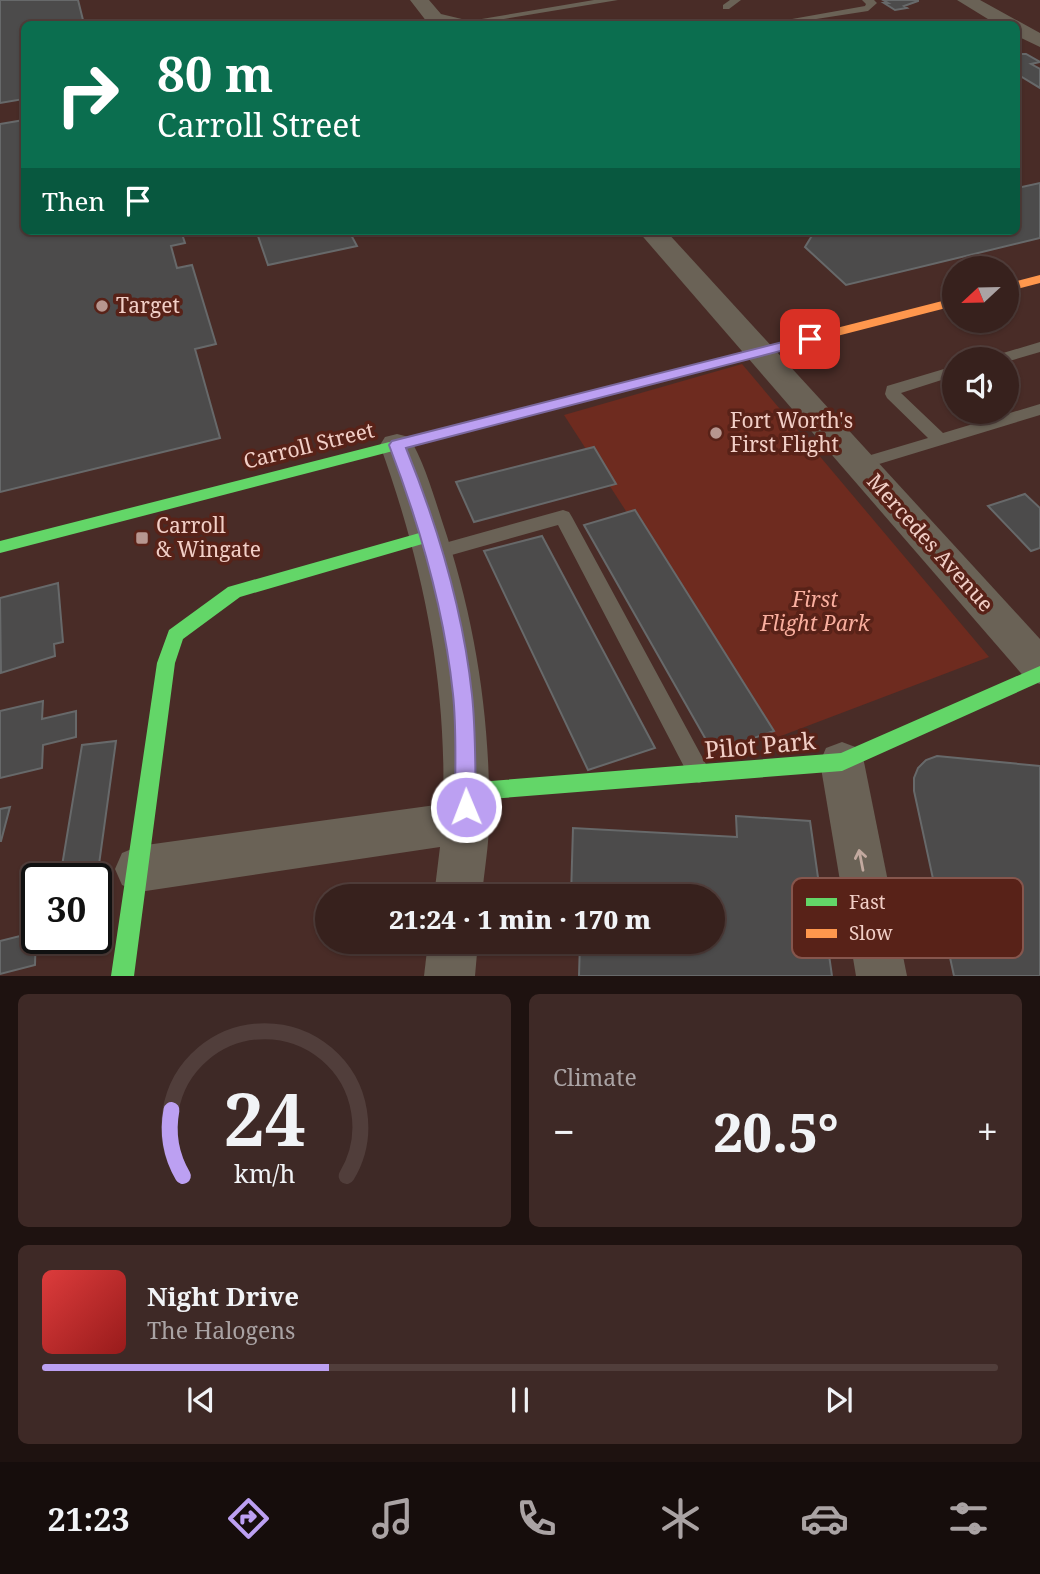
<!DOCTYPE html>
<meta charset="utf-8">
<style>
:root{--surface:#37211d;--page:#3e2926;--text:#f1f3f6;--muted:#aaa3a4;--line:#513e3b;--accent:#bca0f2}
body{margin:0;font-family:"Noto Serif",serif;background:var(--page);color:var(--text);height:100vh;display:flex;flex-direction:column;font-size:26px;white-space:nowrap}
*{box-sizing:border-box;margin:0}
p{font-size:23px;color:var(--muted)}
.icon{flex:none;width:38px;height:38px;fill:none;stroke:currentColor;stroke-width:2;stroke-linecap:round;stroke-linejoin:round}
.map{position:relative;height:976px;overflow:hidden}
.panel{display:flex;flex-direction:column;gap:18px;padding:18px;background:#1e1210;flex:1}
.panel>*{flex:none}
.guide{position:absolute;left:21px;top:21px;width:999px;height:214px;border-radius:10px;box-shadow:0 2px 5px #0004,0 0 0 2px var(--line);background:#0b6e4f;color:#fff;overflow:hidden}
.needle{width:46px;rotate:248deg}
.tools{position:absolute;left:942px;top:256px;display:grid;gap:14px}
.tools a{display:grid;place-items:center;width:77px;height:77px;border-radius:50%;background:var(--surface);box-shadow:0 2px 5px #0004,0 0 0 2px var(--line);font-size:35px}
.speed{position:absolute;left:21px;top:863px;display:flex;gap:14px;font-size:35px;font-weight:700;text-align:center}
.speed>*{display:grid;place-content:center;width:91px;height:91px;border-radius:50%;background:var(--surface);box-shadow:0 2px 5px #0004,0 0 0 2px var(--line);line-height:1}
.speed .limit{border:4px solid #111;border-radius:10px;background:#fff;color:#111}
.pin{position:absolute;display:grid;place-items:center;width:60px;height:60px;color:#fff;margin:-30px;border-radius:14px;box-shadow:0 4px 10px #0006}
.me{position:absolute;width:77px;margin:-38px;rotate:359deg;stroke-linejoin:round;filter:drop-shadow(0 0 5px #0008)}
.turn{display:flex;align-items:center;gap:24px;height:147px;padding:0 21px;font-size:32px}
.turn .icon{width:91px;height:91px;stroke-width:2.5}
.turn b{display:block;font-size:49px;line-height:60px}
.then{display:flex;align-items:center;height:66px;padding:0 21px;background:#0003;gap:14px;font-size:26px}
.big{font-size:52px;font-weight:800;line-height:1.1}
.panel .tile{flex:1;display:flex;flex-direction:column;justify-content:center;gap:10px;min-width:0;padding:0 24px;border-radius:10px;background:var(--page)}
.panel .dial{align-items:center;gap:0}
.dial svg{height:182px;overflow:visible;fill:none;stroke:var(--line);stroke-width:7;stroke-linecap:round;text-anchor:middle}
.dial text{fill:var(--text);stroke:none}
.song{display:flex;align-items:center;gap:21px}
.cover{width:84px;height:84px;border-radius:10px;background:linear-gradient(135deg,hsl(0 70% 55%),hsl(0 70% 35%))}
.played{height:7px;border-radius:4px;background:linear-gradient(90deg,var(--accent) 30%,var(--line) 30%)}
.keys{display:flex;justify-content:space-around;direction:ltr}
.heat{display:flex;justify-content:space-between;align-items:center;font-size:38px;direction:ltr}
.panel .tiles{flex:1;display:grid;gap:18px;grid-template-columns:1fr 1fr}
.tile:last-child{grid-column:span 2}
.trip{position:absolute;left:315px;top:884px;width:410px;height:70px;border-radius:35px;background:var(--surface);box-shadow:0 2px 5px #0004,0 0 0 2px var(--line);font-weight:800;line-height:70px;text-align:center}
.tabs{display:flex;height:112px;justify-content:space-around;align-items:center;background:#160d0c;color:var(--muted)}
.tabs .icon{width:49px;height:49px}
.tabs .current{color:var(--accent)}
.tabs b{font-size:32px;color:var(--text)}
.map>svg:first-child{display:block}
</style>
<div class="map">
<svg width="1040" height="976" viewBox="0 0 1040 976">
<rect width="100%" height="100%" fill="#492c27"/>
<path fill="#6e2b1f" d="M742,364L989,657L773,739L564,415Z"/>
<g fill="#4c4b4b" stroke="#67696a" stroke-width="2">
<path d="M0,0H78L84,24H24V99L0,103Z"/>
<path d="M883,0H918V1L904,6L907,8L895,10L884,3H888Z"/>
<path d="M1017,54H1026L1040,62L1031,64L1040,69V88L1017,74Z"/>
<path d="M24,120V231H181L185,243L171,246L177,268L192,265L216,344L195,349L220,438L0,492V124Z"/>
<path d="M1040,183V238L846,285L805,247L813,234L826,231H1017V188Z"/>
<path d="M284,231H349L357,246L268,265L258,236Z"/>
<path d="M594,447L616,484L474,522L456,482Z"/>
<path d="M1025,494L1040,508V548L1031,551L988,506Z"/>
<path d="M635,510L774,731L713,752L584,525Z"/>
<path d="M542,536L655,748L588,770L484,551Z"/>
<path d="M58,583L63,642L54,644L55,656L1,673L0,598Z"/>
<path d="M43,701L42,719L76,711V737L43,745L42,768L0,778V711Z"/>
<path d="M116,741L97,879L60,878L82,745Z"/>
<path d="M937,756L1040,766V976H954L914,791V778L918,768L926,760Z"/>
<path d="M10,807L1,841H0V809Z"/>
<path d="M736,816L810,821L832,976H579L580,942H712V896H571L573,828L737,837Z"/>
<path d="M36,932L35,965L0,974V941Z"/>
</g>
<g fill="none" stroke-linecap="round" stroke-linejoin="round">
<g fill="#6a6256" fill-rule="evenodd">
<path d="M594,0H618L473,24H452Z"/>
<path d="M730,0H741L729,9H723V5Z"/>
<path d="M862,0H874L877,3L868,11L784,24H764L865,6L866,4Z"/>
<path d="M1040,342V352L1006,362V359H990L993,356Z"/>
<path d="M954,366V376L901,393L943,433L1040,404V415L866,468H854L851,464L854,460L928,438L887,398L885,394L887,386Z"/>
<path d="M563,510L569,512L572,517L707,766L710,773L707,780L699,783L691,780L558,525L434,560L427,558L425,553L427,548L434,546Z"/>
</g>
<g fill="#6a6256" fill-rule="evenodd">
<path d="M410,0H429L441,14L466,20L469,24L427,22Z"/>
<path d="M957,0H980L1040,33V47L1017,36V24H996Z"/>
<path d="M638,231H666L1040,639V684L1026,679Z"/>
<path d="M397,434L409,437C424,462 433,493 442,521C475,618 491,720 489,821C489,846 484,871 482,896H434L440,847L139,892L122,885L115,869L122,853L139,846L443,804C447,679 422,562 380,445L385,437Z"/>
<path d="M842,742L858,748L864,762L907,976H856L820,762L826,748Z"/>
<path d="M428,942H478L475,976H424Z"/>
</g>
<g fill="#63d668" fill-rule="evenodd">
<path d="M743,352L750,356L748,359L0,553V541Z"/>
<path d="M430,530L436,532L438,536L436,540L240,597L183,639L175,663L134,976H111L157,663L169,630L228,587Z"/>
<path d="M1040,666V682L842,771L465,801L458,799L455,792L458,785L465,783L841,753Z"/>
</g>
<g fill="#ff974d" fill-rule="evenodd">
<path d="M1040,275V283L1006,292V284Z"/>
<path d="M954,298V306L743,360L736,356L738,353Z"/>
</g>
</g>
<defs><path id="oneway-shaft" d="M-6 0H5M1.5-3L5.5 0L1.5 3" fill="none" stroke-width="1.6" stroke-linecap="round" stroke-linejoin="round" transform="scale(1.75)"/></defs>
<use stroke="#c2a99f" href="#oneway-shaft" transform="translate(861 860) rotate(-101)"/>
<path fill="#bca0f2" stroke="#7a689d" stroke-width="2" d="M810,335L817,339L815,342L406,448C438,527 463,609 472,695C476,732 475,770 476,807L473,814L466,817L458,814L455,807C455,770 457,731 453,694C444,608 420,526 389,445L392,441Z"/>
<g fill="#b7968f" stroke="#582218" stroke-width="2.5">
<circle cx="102" cy="306" r="7"/>
<circle cx="716" cy="433" r="7"/>
<rect x="135" y="531" width="14" height="14" rx="3.5"/>
</g>
<g text-anchor="middle" stroke-width="7" stroke-linejoin="round" paint-order="stroke">
<g font-size="21" fill="#f2cfc7" stroke="#582218" text-anchor="start">
<text x="116" y="313">Target</text>
<text x="730" y="428">Fort Worth's<tspan x="730" dy="24">First Flight</tspan></text>
<text x="156" y="533">Carroll<tspan x="156" dy="24">&amp; Wingate</tspan></text>
</g>
<g font-size="21" fill="#f2cfc7" stroke="#582218">
<text transform="translate(309 446) rotate(-14)" y="7">Carroll Street</text>
<text transform="translate(930 543) rotate(48)" y="7">Mercedes Avenue</text>
</g>
<g font-size="21" font-style="italic" fill="#faaf9f" stroke="#582218">
<text x="815" y="607">First<tspan x="815" dy="24">Flight Park</tspan></text>
</g>
<g font-size="24" fill="#f2cfc7" stroke="#582218">
<text transform="translate(760 746) rotate(-5)" y="8">Pilot Park</text>
</g>
</g>
<rect x="792" y="878" width="231" height="80" rx="10" fill="#582218" stroke="#86564d" stroke-width="2"/>
<rect x="806" y="898" width="31" height="8" fill="#63d668"/>
<rect x="806" y="929" width="31" height="9" fill="#ff974d"/>
<g font-size="19" fill="#f2cfc7">
<text x="849" y="909">Fast</text>
<text x="849" y="940">Slow</text>
</g>
</svg>
<div class="tools">
<a><svg class="needle" viewBox="-14 -14 28 28"><path d="M0-13l5 13h-10z" fill="#e53935"/><path d="M0 13l5-13h-10z" fill="#aaa3a4"/></svg></a>
<a><svg class="icon" aria-label="sound" viewBox="0 0 24 24"><path d="M4 9h4l5-4v14l-5-4H4zM17 9q2 3 0 6"/></svg></a>
</div>
<div class="speed"><div class="limit">30</div></div>
<div class="pin" style="left:810px;top:339px;background:#d93025"><svg class="icon" aria-label="arrive" viewBox="0 0 24 24"><path d="M6 21V4h12l-3 4 3 4H6"/></svg></div>
<svg class="me" style="left:466px;top:807px" viewBox="-20 -20 40 40"><circle r="17" fill="#bca0f2" stroke="#fff" stroke-width="3"/><path d="M0-11L8 9 0 5-8 9z" fill="#fff"/></svg>
<div class="trip">21:24 · 1 min · 170 m</div>
<div class="guide">
<div class="turn"><svg class="icon" aria-label="right" viewBox="0 0 24 24"><path d="M7 20v-9h11M14 6l5 5-5 5"/></svg><div><b>80 m</b>Carroll Street</div></div>
<div class="then">Then<svg class="icon" aria-label="arrive" viewBox="0 0 24 24"><path d="M6 21V4h12l-3 4 3 4H6"/></svg></div>
</div>
</div>
<section class="panel">
<div class="tiles">
<div class="tile dial"><svg viewBox="0 0 100 80">
<path d="M14 69A42 42 0 1 1 86 69"/>
<path d="M14 69A42 42 0 0 1 9 40" stroke="#bca0f2"/>
<text x="50" y="56" font-size="32" font-weight="700">24</text>
<text x="50" y="72" font-size="11">km/h</text>
</svg></div>
<div class="tile"><p>Climate</p>
<div class="heat"><a>−</a><b class="big">20.5°</b><a>+</a></div>
</div>
<div class="tile">
<div class="song"><i class="cover"></i><div><b>Night Drive</b><p>The Halogens</p></div></div>
<div class="played"></div>
<div class="keys"><svg class="icon" aria-label="previous" viewBox="0 0 24 24"><path d="M18 5L8 12l10 7zM5 5v14"/></svg><svg class="icon" aria-label="pause" viewBox="0 0 24 24"><path d="M8 5v14M16 5v14"/></svg><svg class="icon" aria-label="next" viewBox="0 0 24 24"><path d="M6 5l10 7-10 7zM19 5v14"/></svg></div>
</div>
</div>
</section>
<nav class="tabs">
<b>21:23</b>
<svg class="icon current" aria-label="directions" viewBox="0 0 24 24"><path d="M12 3l9 9-9 9-9-9zM9 14v-3h6M13 9l2 2-2 2"/></svg>
<svg class="icon" aria-label="music" viewBox="0 0 24 24"><path d="M9 18V5l10-2v13"/><circle cx="6" cy="18" r="3"/><circle cx="16" cy="16" r="3"/></svg>
<svg class="icon" aria-label="phone" viewBox="0 0 24 24"><path d="M5 4h4l2 5-3 2q2 4 5 5l2-3 5 2v4C11 20 4 13 5 4z"/></svg>
<svg class="icon" aria-label="climate" viewBox="0 0 24 24"><path d="M12 3v18M4 7l16 10M4 17L20 7"/></svg>
<svg class="icon" aria-label="car" viewBox="0 0 24 24"><path d="M5 17H2v-5l4-1 3-4h7l3 4 3 1v5h-3M9 17h6M6 11h13"/><circle cx="7" cy="17" r="2"/><circle cx="17" cy="17" r="2"/></svg>
<svg class="icon" aria-label="filters" viewBox="0 0 24 24"><path d="M4 7h16M4 17h16"/><circle cx="9" cy="7" r="2"/><circle cx="15" cy="17" r="2"/></svg>
</nav>
